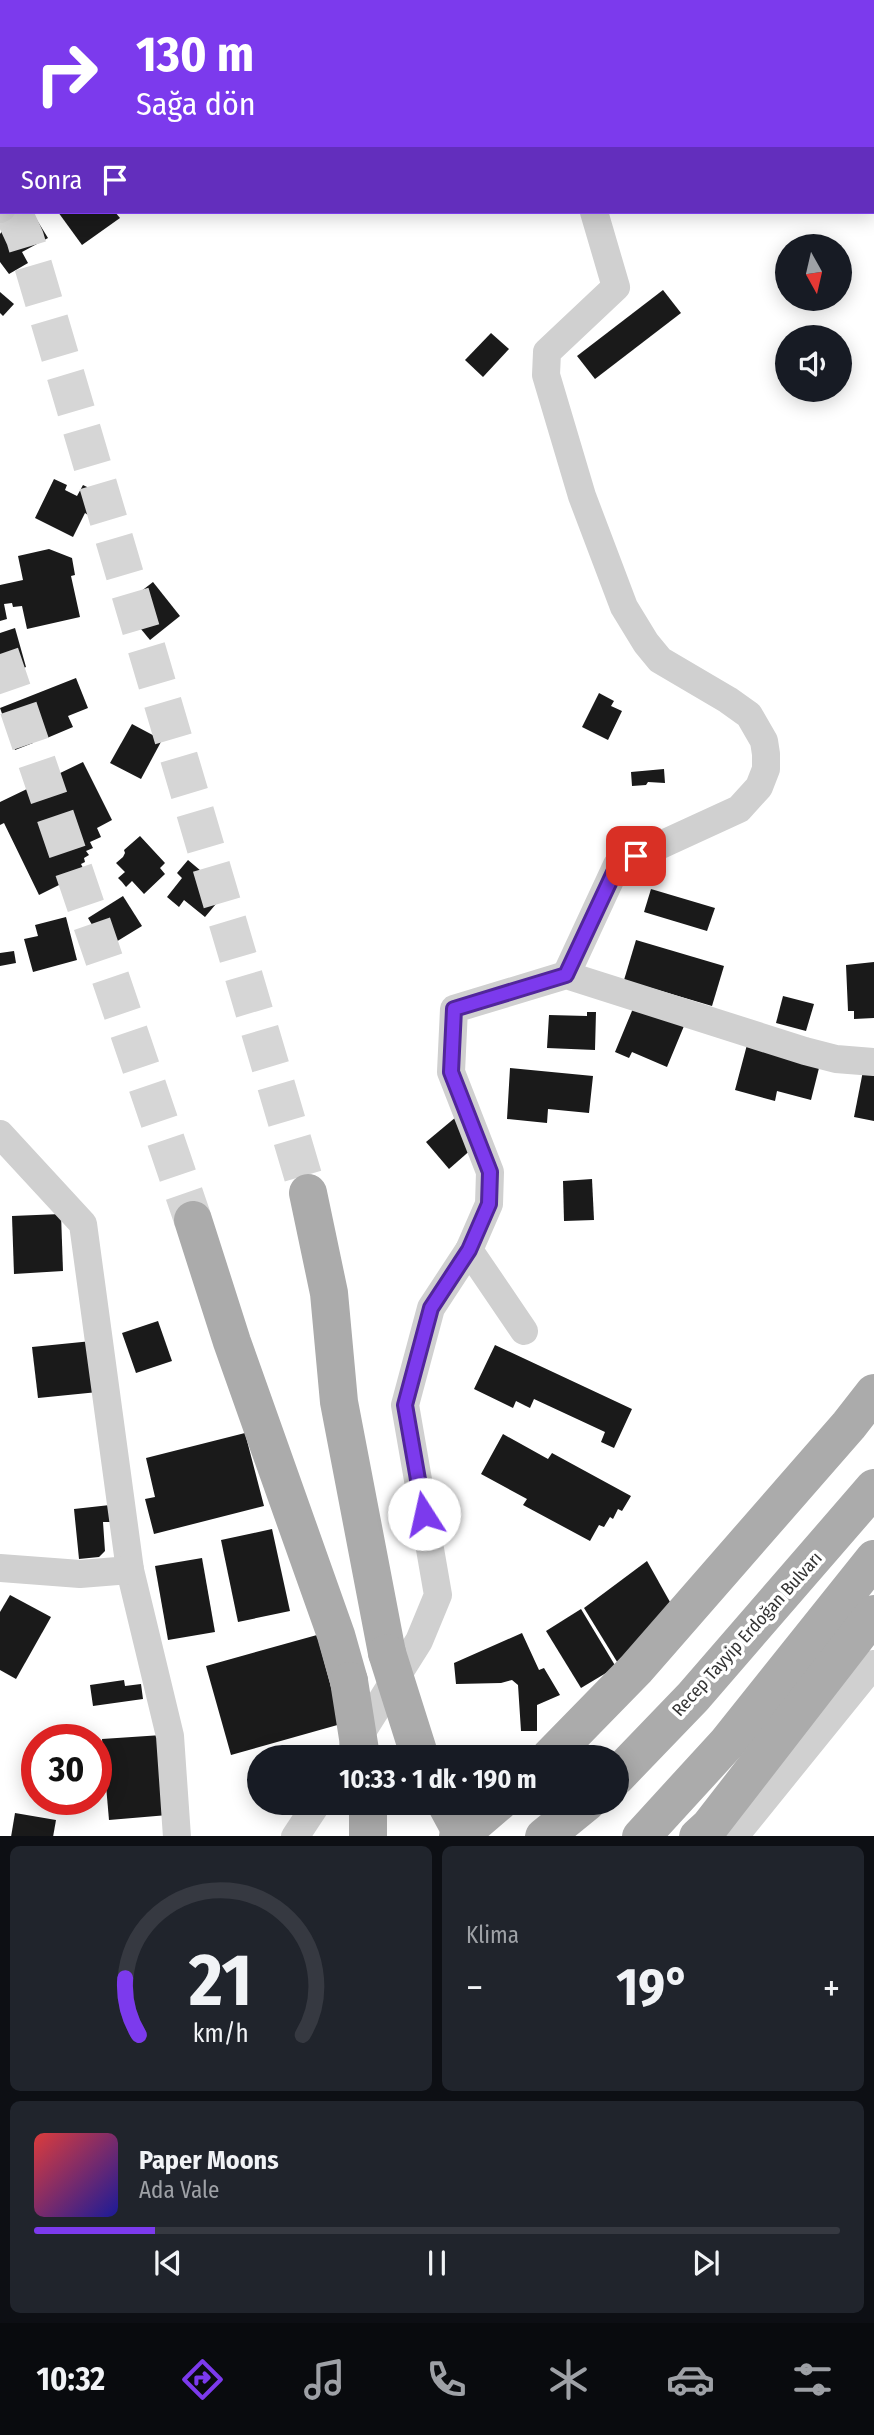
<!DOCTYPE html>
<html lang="tr">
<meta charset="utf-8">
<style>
:root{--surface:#171b24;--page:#20242c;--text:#f1f3f6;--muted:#9ea1a6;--line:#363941;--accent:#7c3aed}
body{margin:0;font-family:"Fira Sans Condensed",sans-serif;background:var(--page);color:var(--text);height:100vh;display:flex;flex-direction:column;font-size:26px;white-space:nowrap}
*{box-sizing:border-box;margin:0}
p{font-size:23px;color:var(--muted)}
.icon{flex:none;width:38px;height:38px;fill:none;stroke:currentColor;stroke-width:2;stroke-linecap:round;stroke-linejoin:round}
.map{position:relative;height:1836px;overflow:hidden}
.side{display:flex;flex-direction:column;gap:10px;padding:10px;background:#0d0f14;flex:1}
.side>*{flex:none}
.guide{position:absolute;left:0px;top:0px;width:875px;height:214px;box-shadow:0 4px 18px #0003;background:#7c3aed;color:#fff;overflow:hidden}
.needle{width:46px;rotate:172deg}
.tools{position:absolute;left:775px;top:234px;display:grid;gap:14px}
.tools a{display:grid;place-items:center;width:77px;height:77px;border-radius:50%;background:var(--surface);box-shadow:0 4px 18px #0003;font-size:35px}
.speed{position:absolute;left:21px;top:1724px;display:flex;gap:14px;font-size:35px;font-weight:700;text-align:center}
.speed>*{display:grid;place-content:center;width:91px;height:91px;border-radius:50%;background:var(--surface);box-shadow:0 4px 18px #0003;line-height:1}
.speed .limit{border:10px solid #d22;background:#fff;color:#111}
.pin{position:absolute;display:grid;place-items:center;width:60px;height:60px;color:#fff;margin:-30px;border-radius:14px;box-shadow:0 4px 10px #0006}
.me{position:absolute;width:77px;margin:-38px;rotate:350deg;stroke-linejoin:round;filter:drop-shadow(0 0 5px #0008)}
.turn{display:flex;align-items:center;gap:24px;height:147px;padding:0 21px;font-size:32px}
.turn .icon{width:91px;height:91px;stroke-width:2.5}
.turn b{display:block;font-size:49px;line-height:60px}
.then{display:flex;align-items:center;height:66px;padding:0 21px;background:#0003;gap:14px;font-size:26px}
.big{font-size:52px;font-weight:700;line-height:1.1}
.side .widget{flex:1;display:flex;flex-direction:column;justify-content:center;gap:10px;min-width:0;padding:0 24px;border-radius:10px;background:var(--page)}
.side .dial{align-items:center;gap:0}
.dial svg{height:182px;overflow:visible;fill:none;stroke:var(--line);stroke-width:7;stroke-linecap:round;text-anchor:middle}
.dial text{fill:var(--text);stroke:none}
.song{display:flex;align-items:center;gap:21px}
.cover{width:84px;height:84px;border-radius:10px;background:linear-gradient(135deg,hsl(0 70% 55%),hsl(240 70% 35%))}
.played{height:7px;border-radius:4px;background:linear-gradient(90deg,var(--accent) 15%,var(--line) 15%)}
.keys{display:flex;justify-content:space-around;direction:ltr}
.heat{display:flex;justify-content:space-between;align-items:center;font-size:38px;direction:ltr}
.side .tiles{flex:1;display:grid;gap:10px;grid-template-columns:1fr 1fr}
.widget:last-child{grid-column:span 2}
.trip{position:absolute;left:247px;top:1745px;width:382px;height:70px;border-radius:35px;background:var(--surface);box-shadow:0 4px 18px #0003;font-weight:700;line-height:70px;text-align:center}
.dock{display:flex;height:112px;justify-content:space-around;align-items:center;background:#090b0e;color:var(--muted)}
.dock .icon{width:49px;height:49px}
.dock .current{color:var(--accent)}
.dock b{font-size:32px;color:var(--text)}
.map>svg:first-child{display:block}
</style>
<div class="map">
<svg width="874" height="1837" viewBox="0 0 874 1837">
<rect width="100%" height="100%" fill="#fff"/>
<g fill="#1a1a1a">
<path d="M16,212H32L48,238L22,252L28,263L9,274L0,262V234Z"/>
<path d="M58,212H115L120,218L82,245Z"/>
<path d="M663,290L681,313L595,379L577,356Z"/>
<path d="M0,292L14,304L3,316L0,313Z"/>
<path d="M491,333L509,349L483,377L465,360Z"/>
<path d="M54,479L67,485L65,490L77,496L83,485L99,493L88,515L85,513L73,537L35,518Z"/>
<path d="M49,549L72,558L75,575L71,576L80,617L27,629L22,606L13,607L12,603L4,604L7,619L0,621V585L23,580L18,556Z"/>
<path d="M153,582L180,616L150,640L122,606Z"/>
<path d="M15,628L26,667L0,677V633Z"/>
<path d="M76,678L88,708L68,716L73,727L47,738L46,735L32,741L33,743L15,750L0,708Z"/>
<path d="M599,693L614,701L611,706L622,711L608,740L582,727Z"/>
<path d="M132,724L162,740L141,779L110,763Z"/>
<path d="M83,762L112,820L97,828L101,837L90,842L93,848L86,851L89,855L84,858L85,862L81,864L85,872L39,895L4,823L0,825V802Z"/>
<path d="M664,769L665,783L648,782L646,785L632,786L631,772Z"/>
<path d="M140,836L165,863L160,868L165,874L144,894L132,881L126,887L122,882L118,878L125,872L116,863L123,857L125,853L124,850Z"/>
<path d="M188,860L226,892L205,917L184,900L179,907L167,897L182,878L177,873Z"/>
<path d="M651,889L715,908L707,931L644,912Z"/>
<path d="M123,896L142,926L106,948L88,918Z"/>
<path d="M66,917L77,960L33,972L24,939L38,936L35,925Z"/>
<path d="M636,940L724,966L712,1006L624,980Z"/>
<path d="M14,951L16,963L0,966V953Z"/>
<path d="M874,962V1018L854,1019V1011H848L846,965Z"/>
<path d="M783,996L814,1004L806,1031L776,1023Z"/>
<path d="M634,1006L684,1026L667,1067L632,1052L629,1058L615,1052Z"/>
<path d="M587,1012H596L595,1050L547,1048L549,1015L587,1016Z"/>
<path d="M748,1041L821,1060L811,1100L777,1091L775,1101L735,1090Z"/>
<path d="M510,1068L593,1076L589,1113L548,1109L547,1123L507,1119Z"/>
<path d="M863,1071L874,1074V1121L854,1117Z"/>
<path d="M456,1117L473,1148L449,1169L426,1142Z"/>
<path d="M592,1179L594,1220L564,1221L563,1181Z"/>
<path d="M61,1214L63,1271L14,1274L12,1216Z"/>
<path d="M158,1321L172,1361L136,1373L122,1333Z"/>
<path d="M92,1341L98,1392L38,1398L32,1347Z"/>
<path d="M495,1345L632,1409L614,1448L601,1442L605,1432L534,1399L530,1408L516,1401L513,1408L474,1389Z"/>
<path d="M245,1433L264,1506L154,1534L145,1499L155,1497L146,1458Z"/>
<path d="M503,1434L548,1459L552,1453L631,1496L622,1511L618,1509L613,1519L610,1517L604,1527L599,1525L590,1541L523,1505L527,1499L481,1474Z"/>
<path d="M110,1505L111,1522H103L105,1551L99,1557L79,1559L74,1509Z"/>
<path d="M272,1529L290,1611L238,1622L221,1540Z"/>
<path d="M202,1558L215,1632L168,1640L155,1566Z"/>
<path d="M647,1561L670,1602L619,1665L584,1608Z"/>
<path d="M10,1595L51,1617L16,1679L0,1670V1612Z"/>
<path d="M581,1609L616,1667L581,1688L546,1631Z"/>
<path d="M522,1633L539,1670L544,1668L560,1695L537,1705V1731H521L518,1685L512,1680L501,1683L456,1684L454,1663Z"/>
<path d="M317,1635L341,1724L231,1755L206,1666Z"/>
<path d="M124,1680L125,1686L141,1684L143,1699L93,1706L90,1685Z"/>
<path d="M162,1735L168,1815L109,1820L102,1739Z"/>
<path d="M15,1813L56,1820L53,1837H11Z"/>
</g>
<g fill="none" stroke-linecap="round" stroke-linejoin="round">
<g stroke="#d6d6d6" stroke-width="38" stroke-dasharray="38 19" stroke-linecap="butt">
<path d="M13,212L25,238L308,1193"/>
<path d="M0,654L193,1220"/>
</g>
<g stroke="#d0d0d0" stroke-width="28">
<path d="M117,0V2"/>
<path d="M637,2V0"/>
<path d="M0,209L2,208"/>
<path d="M566,975L617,865L739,809L759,787L766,769V754L764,741L749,715L728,700L660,660L646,643L624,607L582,496L546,375L547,352L616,287L594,212"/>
<path d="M0,1134L83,1224L130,1570L170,1736L177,1837"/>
<path d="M524,1331L469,1250L489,1204L490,1172L451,1072L454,1009L566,975L805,1051L836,1059L874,1062"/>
<path d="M0,1568L80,1574L130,1570"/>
<path d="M353,1746L419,1641L438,1595L405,1405L431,1308L469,1250"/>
<path d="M295,1837L318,1802"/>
<path d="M734,1837L874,1664"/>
</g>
<g stroke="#ababab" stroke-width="38">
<path d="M308,1193L329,1293L339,1402L387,1653"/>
<path d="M193,1220L232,1342L336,1635L349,1681"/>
<path d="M550,1757L636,1669L849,1425L874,1393"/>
<path d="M616,1777L693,1697L874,1488"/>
<path d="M368,1802V1837"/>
<path d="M445,1802L464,1837"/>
<path d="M458,1837L499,1802"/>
<path d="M544,1837L587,1802"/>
<path d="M641,1837L727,1743L874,1559"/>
<path d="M698,1837L710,1826L874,1614"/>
</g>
<g stroke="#ababab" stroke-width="38">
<path d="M387,1653L418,1751"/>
<path d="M349,1681L361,1757"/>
</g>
</g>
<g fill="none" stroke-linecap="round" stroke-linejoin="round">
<g stroke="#51269a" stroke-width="18">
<path id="route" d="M424,1514L405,1405L431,1308L469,1250L489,1204L490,1172L451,1072L454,1009L566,975L617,866L636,856"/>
</g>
<use href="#route" stroke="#7c3aed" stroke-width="12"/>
</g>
<g text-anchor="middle" stroke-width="7" stroke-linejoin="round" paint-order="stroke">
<g font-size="18" fill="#333" stroke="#fff">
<text transform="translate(747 1634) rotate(-48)" y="6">Recep Tayyip Erdoğan Bulvarı</text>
</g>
</g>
</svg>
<div class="tools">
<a><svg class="needle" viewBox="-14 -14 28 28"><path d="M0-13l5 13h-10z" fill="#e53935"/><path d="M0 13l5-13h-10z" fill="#9ea1a6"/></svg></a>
<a><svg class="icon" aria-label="sound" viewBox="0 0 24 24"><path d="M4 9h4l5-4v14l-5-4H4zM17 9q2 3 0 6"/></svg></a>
</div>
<div class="speed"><div class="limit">30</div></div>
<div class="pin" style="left:636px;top:856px;background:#d93025"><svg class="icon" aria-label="arrive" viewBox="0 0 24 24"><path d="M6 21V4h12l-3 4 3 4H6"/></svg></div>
<svg class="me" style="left:424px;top:1514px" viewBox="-20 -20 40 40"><circle r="19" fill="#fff"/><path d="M0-13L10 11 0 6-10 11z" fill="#7c3aed"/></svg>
<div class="trip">10:33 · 1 dk · 190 m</div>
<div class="guide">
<div class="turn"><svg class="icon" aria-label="right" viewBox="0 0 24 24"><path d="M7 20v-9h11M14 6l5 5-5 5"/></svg><div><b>130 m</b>Sağa dön</div></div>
<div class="then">Sonra<svg class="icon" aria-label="arrive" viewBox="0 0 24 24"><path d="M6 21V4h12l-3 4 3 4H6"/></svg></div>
</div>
</div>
<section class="side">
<div class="tiles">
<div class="widget dial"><svg viewBox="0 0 100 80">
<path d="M14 69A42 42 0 1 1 86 69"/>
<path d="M14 69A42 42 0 0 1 8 44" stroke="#7c3aed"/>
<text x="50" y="56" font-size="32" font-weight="700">21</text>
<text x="50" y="72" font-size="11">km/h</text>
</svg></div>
<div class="widget"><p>Klima</p>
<div class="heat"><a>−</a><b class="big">19°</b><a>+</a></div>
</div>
<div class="widget">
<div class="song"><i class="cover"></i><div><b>Paper Moons</b><p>Ada Vale</p></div></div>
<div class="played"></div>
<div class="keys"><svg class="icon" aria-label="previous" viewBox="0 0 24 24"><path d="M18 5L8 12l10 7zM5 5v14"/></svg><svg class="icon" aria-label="pause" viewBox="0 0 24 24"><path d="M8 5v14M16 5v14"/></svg><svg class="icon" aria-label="next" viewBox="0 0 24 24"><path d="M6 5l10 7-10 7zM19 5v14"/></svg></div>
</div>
</div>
</section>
<nav class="dock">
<b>10:32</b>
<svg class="icon current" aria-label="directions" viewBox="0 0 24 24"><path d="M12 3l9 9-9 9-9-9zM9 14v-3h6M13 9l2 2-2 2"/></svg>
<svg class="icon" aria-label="music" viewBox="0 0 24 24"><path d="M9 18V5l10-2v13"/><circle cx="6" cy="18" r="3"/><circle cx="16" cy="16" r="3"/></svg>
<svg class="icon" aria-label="phone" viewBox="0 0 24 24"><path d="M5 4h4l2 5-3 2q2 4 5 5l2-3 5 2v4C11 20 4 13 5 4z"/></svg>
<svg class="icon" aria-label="climate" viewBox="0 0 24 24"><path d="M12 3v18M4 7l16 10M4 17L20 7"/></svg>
<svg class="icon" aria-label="car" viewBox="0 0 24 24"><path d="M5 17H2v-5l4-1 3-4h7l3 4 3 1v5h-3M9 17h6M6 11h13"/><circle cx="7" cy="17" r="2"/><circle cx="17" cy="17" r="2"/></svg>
<svg class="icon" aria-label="filters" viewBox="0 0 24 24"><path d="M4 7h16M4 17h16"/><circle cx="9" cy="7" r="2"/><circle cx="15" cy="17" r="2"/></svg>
</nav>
